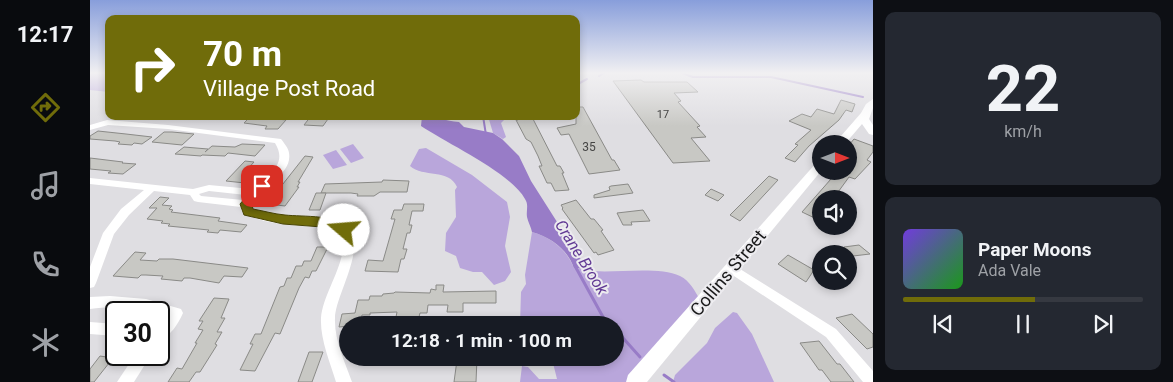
<!DOCTYPE html>
<meta charset="utf-8">
<style>
:root{--surface:#171b24;--page:#242831;--text:#f1f3f6;--muted:#9ea1a6;--line:#363941;--accent:#706c0a}
body{margin:0;font-family:Roboto,sans-serif;background:var(--page);color:var(--text);height:100vh;display:flex;flex-direction:column;font-size:19px;white-space:nowrap}
*{box-sizing:border-box;margin:0}
p{font-size:16px;color:var(--muted)}
.icon{flex:none;width:28px;height:28px;fill:none;stroke:currentColor;stroke-width:2;stroke-linecap:round;stroke-linejoin:round}
.map{position:relative;flex:1;overflow:hidden}
.side{display:flex;flex-direction:column;gap:12px;padding:12px;background:#0d0f14;width:300px}
.side>*{flex:none}
.hud{position:absolute;left:15px;top:15px;width:475px;height:105px;border-radius:10px;box-shadow:0 2px 8px #0003;background:#706c0a;color:#fff;overflow:hidden}
.needle{width:32px;rotate:90deg}
.fabs{position:absolute;left:722px;top:135px;display:grid;gap:10px}
.fabs a{display:grid;place-items:center;width:45px;height:45px;border-radius:50%;background:var(--surface);box-shadow:0 2px 8px #0003;font-size:25px}
.speed{position:absolute;left:15px;top:301px;display:flex;gap:10px;font-size:25px;font-weight:700;text-align:center}
.speed>*{display:grid;place-content:center;width:65px;height:65px;border-radius:50%;background:var(--surface);box-shadow:0 2px 8px #0003;line-height:1}
.speed .limit{border:2px solid #111;border-radius:8px;background:#fff;color:#111}
.pin{position:absolute;display:grid;place-items:center;width:42px;height:42px;color:#fff;margin:-21px;border-radius:10px;box-shadow:0 2px 8px #0006}
.me{position:absolute;width:55px;margin:-28px;rotate:288deg;stroke-linejoin:round;filter:drop-shadow(0 0 4px #0008)}
.turn{display:flex;align-items:center;gap:18px;height:105px;padding:0 15px;font-size:22px}
.turn .icon{width:65px;height:65px;stroke-width:2.5}
.turn b{display:block;font-size:35px;line-height:42px}
.side .widget{flex:1;display:flex;flex-direction:column;justify-content:center;gap:8px;min-width:0;padding:0 18px;border-radius:10px;background:var(--page)}
.side .dial{align-items:center;gap:0}
.dial b{font-size:65px;line-height:1}
.song{display:flex;align-items:center;gap:15px}
.cover{width:60px;height:60px;border-radius:8px;background:linear-gradient(135deg,hsl(260 70% 55%),hsl(120 70% 35%))}
.played{height:5px;border-radius:2px;background:linear-gradient(90deg,var(--accent) 55%,var(--line) 55%)}
.keys{display:flex;justify-content:space-around;direction:ltr}
.trip{position:absolute;left:249px;top:316px;width:285px;height:50px;border-radius:25px;background:var(--surface);box-shadow:0 2px 8px #0003;font-weight:700;line-height:50px;text-align:center}
main{display:flex;flex:1;min-height:0}
.tab-bar{display:flex;flex-direction:column;width:90px;justify-content:space-around;align-items:center;background:#090b0e;color:var(--muted)}
.tab-bar .icon{width:35px;height:35px}
.tab-bar .on{color:var(--accent)}
.tab-bar b{font-size:22px;color:var(--text)}
.map>svg:first-child{display:block}
</style>
<main>
<nav class="tab-bar">
<b>12:17</b>
<svg class="icon on" aria-label="directions" viewBox="0 0 24 24"><path d="M12 3l9 9-9 9-9-9zM9 14v-3h6M13 9l2 2-2 2"/></svg>
<svg class="icon" aria-label="music" viewBox="0 0 24 24"><path d="M9 18V5l10-2v13"/><circle cx="6" cy="18" r="3"/><circle cx="16" cy="16" r="3"/></svg>
<svg class="icon" aria-label="phone" viewBox="0 0 24 24"><path d="M5 4h4l2 5-3 2q2 4 5 5l2-3 5 2v4C11 20 4 13 5 4z"/></svg>
<svg class="icon" aria-label="climate" viewBox="0 0 24 24"><path d="M12 3v18M4 7l16 10M4 17L20 7"/></svg>
</nav>
<div class="map">
<svg width="783" height="382" viewBox="0 0 783 382">
<rect width="100%" height="100%" fill="#dfdee2"/>
<g fill="#b9a6db">
<path d="M0,73H19V92L0,90Z"/>
<path d="M398,116H418L411,123L416,137L413,139L403,133Z"/>
<path d="M263,144L274,158L261,163L250,149Z"/>
<path d="M336,148L382,175L417,202L420,217L415,246L421,272L415,281L404,285L392,272H383L370,268L366,256L355,251L356,233L366,217L365,190L367,187C359,168 333,178 320,166L329,149Z"/>
<path d="M246,150L257,165L243,169L233,155Z"/>
<path d="M442,232C462,238 476,249 484,268C491,269 497,270 504,271C527,273 569,266 590,276C600,281 605,291 610,300L546,382H430L432,366L438,367L449,379H467L463,363L449,358H525V325H430L431,292L436,284L435,275Z"/>
<path d="M643,312L647,313L662,334L684,382H583L585,375L617,343L625,328Z"/>
</g>
<path fill="#987cc7" d="M332,116C345,116 356,121 369,122L374,127L403,133L412,139L429,156L441,181L497,269L484,268C477,249 462,238 442,232C441,227 438,222 437,217C436,210 439,205 435,199C421,173 358,144 331,126Z"/>
<g fill="none" stroke-linecap="round" stroke-linejoin="round">
<g stroke="#987cc7" stroke-width="2">
<path d="M592,73L603,77H681L773,97"/>
<path d="M509,76L514,73"/>
<path d="M486,85L497,79"/>
<path d="M393,116L396,135"/>
</g>
<g stroke="#987cc7" stroke-width="3">
<path d="M485,266L513,317L521,325"/>
<path d="M525,329L550,357"/>
<path d="M574,375L584,382"/>
</g>
</g>
<g fill="#c8c8c4" stroke="#8a8a87">
<path d="M551,80L554,82H597L608,92L584,93L591,101L588,102L610,126L607,127L616,137L601,138L620,161L583,163L523,81Z"/>
<path d="M751,100L765,104L762,112L756,110L749,120L719,146L705,162L695,158L708,145L705,144L721,130L699,121L712,114L721,117L727,109L744,114Z"/>
<path d="M486,107H493L522,160H524L530,170L499,174L479,134L471,135L467,128L486,124Z"/>
<path d="M161,116H172L171,117L196,120L188,129H175L177,126L154,123Z"/>
<path d="M221,116L236,117L234,119H238L233,126L214,125Z"/>
<path d="M426,116H439L443,119L467,166H470L474,173H472L479,190L465,191L461,183H457L449,166H452L448,156L441,142L436,139L426,120H428Z"/>
<path d="M8,131L36,134L62,137L52,144L44,143L42,145L28,144L30,142L25,141L0,139V136Z"/>
<path d="M74,132H82L104,134L92,145L62,142Z"/>
<path d="M764,139L783,146V152L777,160L781,162L765,179L759,177L743,199H731V221L712,212L748,171H759V145Z"/>
<path d="M152,144L175,145L165,156L138,153L135,156L112,155L111,156L85,154L94,147L118,149L115,152L122,146L145,147Z"/>
<path d="M215,156L223,157L208,182H210L207,187H209L195,206L178,204L180,200H177L186,189H189Z"/>
<path d="M0,158L33,162L32,163L46,164L33,174L18,173L21,171L0,169Z"/>
<path d="M155,161L164,162L155,172L164,173L155,183L136,181Z"/>
<path d="M679,176L688,180L650,221L640,215Z"/>
<path d="M293,180L319,181L317,192H290L284,196H267L268,194L261,193H231L235,184L292,182Z"/>
<path d="M538,184L543,193L504,198V195L520,190L519,187L521,186Z"/>
<path d="M621,189L634,195L628,201L615,195Z"/>
<path d="M226,193H236L230,210H219Z"/>
<path d="M70,197L79,198L72,205L82,206L79,209L83,210L81,212L130,218L128,221L157,225L151,232L130,230L128,233L117,232L119,230L78,226L80,224L71,223L73,221L57,219L67,208H59Z"/>
<path d="M486,200L501,219H504L513,230L511,231L524,250L508,255L506,252L504,253L472,209L473,208L471,205Z"/>
<path d="M314,204H334L333,211H322L319,225H322L320,233H317L313,249H317L314,259H311L308,272L275,271L278,260L293,261L305,219H301L304,210H312Z"/>
<path d="M553,210L560,221L541,222L542,225H533L527,213Z"/>
<path d="M769,245L780,254L763,256L754,247Z"/>
<path d="M227,247H238L226,271H222L219,278L215,277L209,288L190,334L185,333L165,371L150,370L163,344H160L165,334H171L190,287L194,286L197,278H201L206,266H212L214,261H221Z"/>
<path d="M45,252L56,253L50,260L67,261L69,259H83L158,268L152,277L134,276L129,283L100,278H94L92,281L71,279L73,276L56,275H51L48,278L23,276Z"/>
<path d="M698,255L724,270L716,282L688,264Z"/>
<path d="M346,285H354L353,292L406,291V303H373V312H357L358,305H338L337,313H330L329,317H306L307,312L280,313V315H272L270,325L249,327L252,314L265,313L268,300H279L280,296H292L293,294L304,293L305,292L340,293L341,289L346,290Z"/>
<path d="M124,298L139,299L131,318H135L127,332H132L125,344L127,345L110,372H106L99,382H78L87,368L92,369L107,343H105L113,330L108,329L113,321H109Z"/>
<path d="M762,314L783,334V347L777,349L746,318Z"/>
<path d="M729,341L747,364H750L764,382H741L732,370H729L710,343Z"/>
<path d="M219,352H233L222,382H208Z"/>
<path d="M10,356L23,358L4,382H0V369Z"/>
<path d="M378,358H387L386,382H364L367,360L378,361Z"/>
</g>
<g fill="none" stroke-linecap="round" stroke-linejoin="round">
<g fill="#fff" fill-rule="evenodd">
<path d="M17,120L78,125L191,139C194,143 199,149 199,153C203,176 166,187 162,208C183,221 222,218 247,221C287,233 245,293 245,318C244,340 255,362 262,382H246C240,362 230,339 231,318C233,292 259,260 252,235L244,229C215,224 179,228 152,212L151,207L108,202L104,201L100,195L64,191L39,215L24,234L6,283L4,287L0,288V267L13,233L31,209L54,190L0,184V178L103,189L119,185L161,189C176,176 199,166 185,143L78,129L18,125L0,130V125ZM119,191L156,195L153,200L111,196L109,194Z"/>
<path d="M642,264L746,329L783,371V382H773L736,337L638,272L636,269L638,266Z"/>
<path d="M20,296L56,299L91,309L93,313C88,324 81,336 69,340V325L78,316C53,308 26,305 0,309V297Z"/>
<path d="M0,322L26,324V336L0,334Z"/>
<path d="M45,355H61L44,382H27Z"/>
</g>
<g fill="#fff" fill-rule="evenodd">
<path d="M783,99V108L779,119L783,125V135L779,134L772,124L755,144H744L771,113L776,104Z"/>
<path d="M731,161V171L557,382H536L538,375L727,162Z"/>
</g>
</g>
<linearGradient id="sky" x2="0" y2="1"><stop stop-color="#889edb"/><stop offset="0.58" stop-color="#f1f0f2"/><stop offset="1" stop-color="#f1f0f2" stop-opacity="0"/></linearGradient>
<rect width="783" height="126" fill="url(#sky)"/>
<path fill="#706c0a" stroke="#494606" d="M172,182L177,186L162,205L163,209C174,211 184,214 195,215C212,217 251,214 260,230L258,233L254,234L232,227L193,224L154,215L150,204L168,183Z"/>
<g text-anchor="middle" stroke-width="4" stroke-linejoin="round" paint-order="stroke">
<g font-size="11" fill="#454544">
<text x="573" y="118">17</text>
</g>
<g font-size="12" fill="#454544">
<text x="499" y="151">35</text>
</g>
<g font-size="16" font-style="italic" fill="#613994" stroke="#ecebef">
<text transform="translate(492 257) rotate(58)" y="6">Crane Brook</text>
</g>
<g font-size="18" fill="#19191a" stroke="#ecebef">
<text transform="translate(638 273) rotate(-50)" y="6">Collins Street</text>
</g>
</g>
</svg>
<div class="fabs">
<a><svg class="needle" viewBox="-14 -14 28 28"><path d="M0-13l5 13h-10z" fill="#e53935"/><path d="M0 13l5-13h-10z" fill="#9ea1a6"/></svg></a>
<a><svg class="icon" aria-label="sound" viewBox="0 0 24 24"><path d="M4 9h4l5-4v14l-5-4H4zM17 9q2 3 0 6"/></svg></a>
<a><svg class="icon" aria-label="search" viewBox="0 0 24 24"><circle cx="10" cy="10" r="6"/><path d="M15 15l6 6"/></svg></a>
</div>
<div class="speed"><div class="limit">30</div></div>
<div class="pin" style="left:172px;top:186px;background:#d93025"><svg class="icon" aria-label="arrive" viewBox="0 0 24 24"><path d="M6 21V4h12l-3 4 3 4H6"/></svg></div>
<svg class="me" style="left:254px;top:230px" viewBox="-20 -20 40 40"><circle r="19" fill="#fff"/><path d="M0-13L10 11 0 6-10 11z" fill="#706c0a"/></svg>
<div class="trip">12:18 · 1 min · 100 m</div>
<div class="hud">
<div class="turn"><svg class="icon" aria-label="right" viewBox="0 0 24 24"><path d="M7 20v-9h11M14 6l5 5-5 5"/></svg><div><b>70 m</b>Village Post Road</div></div>
</div>
</div>
<section class="side">
<div class="widget dial"><b>22</b><p>km/h</p></div>
<div class="widget">
<div class="song"><i class="cover"></i><div><b>Paper Moons</b><p>Ada Vale</p></div></div>
<div class="played"></div>
<div class="keys"><svg class="icon" aria-label="previous" viewBox="0 0 24 24"><path d="M18 5L8 12l10 7zM5 5v14"/></svg><svg class="icon" aria-label="pause" viewBox="0 0 24 24"><path d="M8 5v14M16 5v14"/></svg><svg class="icon" aria-label="next" viewBox="0 0 24 24"><path d="M6 5l10 7-10 7zM19 5v14"/></svg></div>
</div>
</section>
</main>
